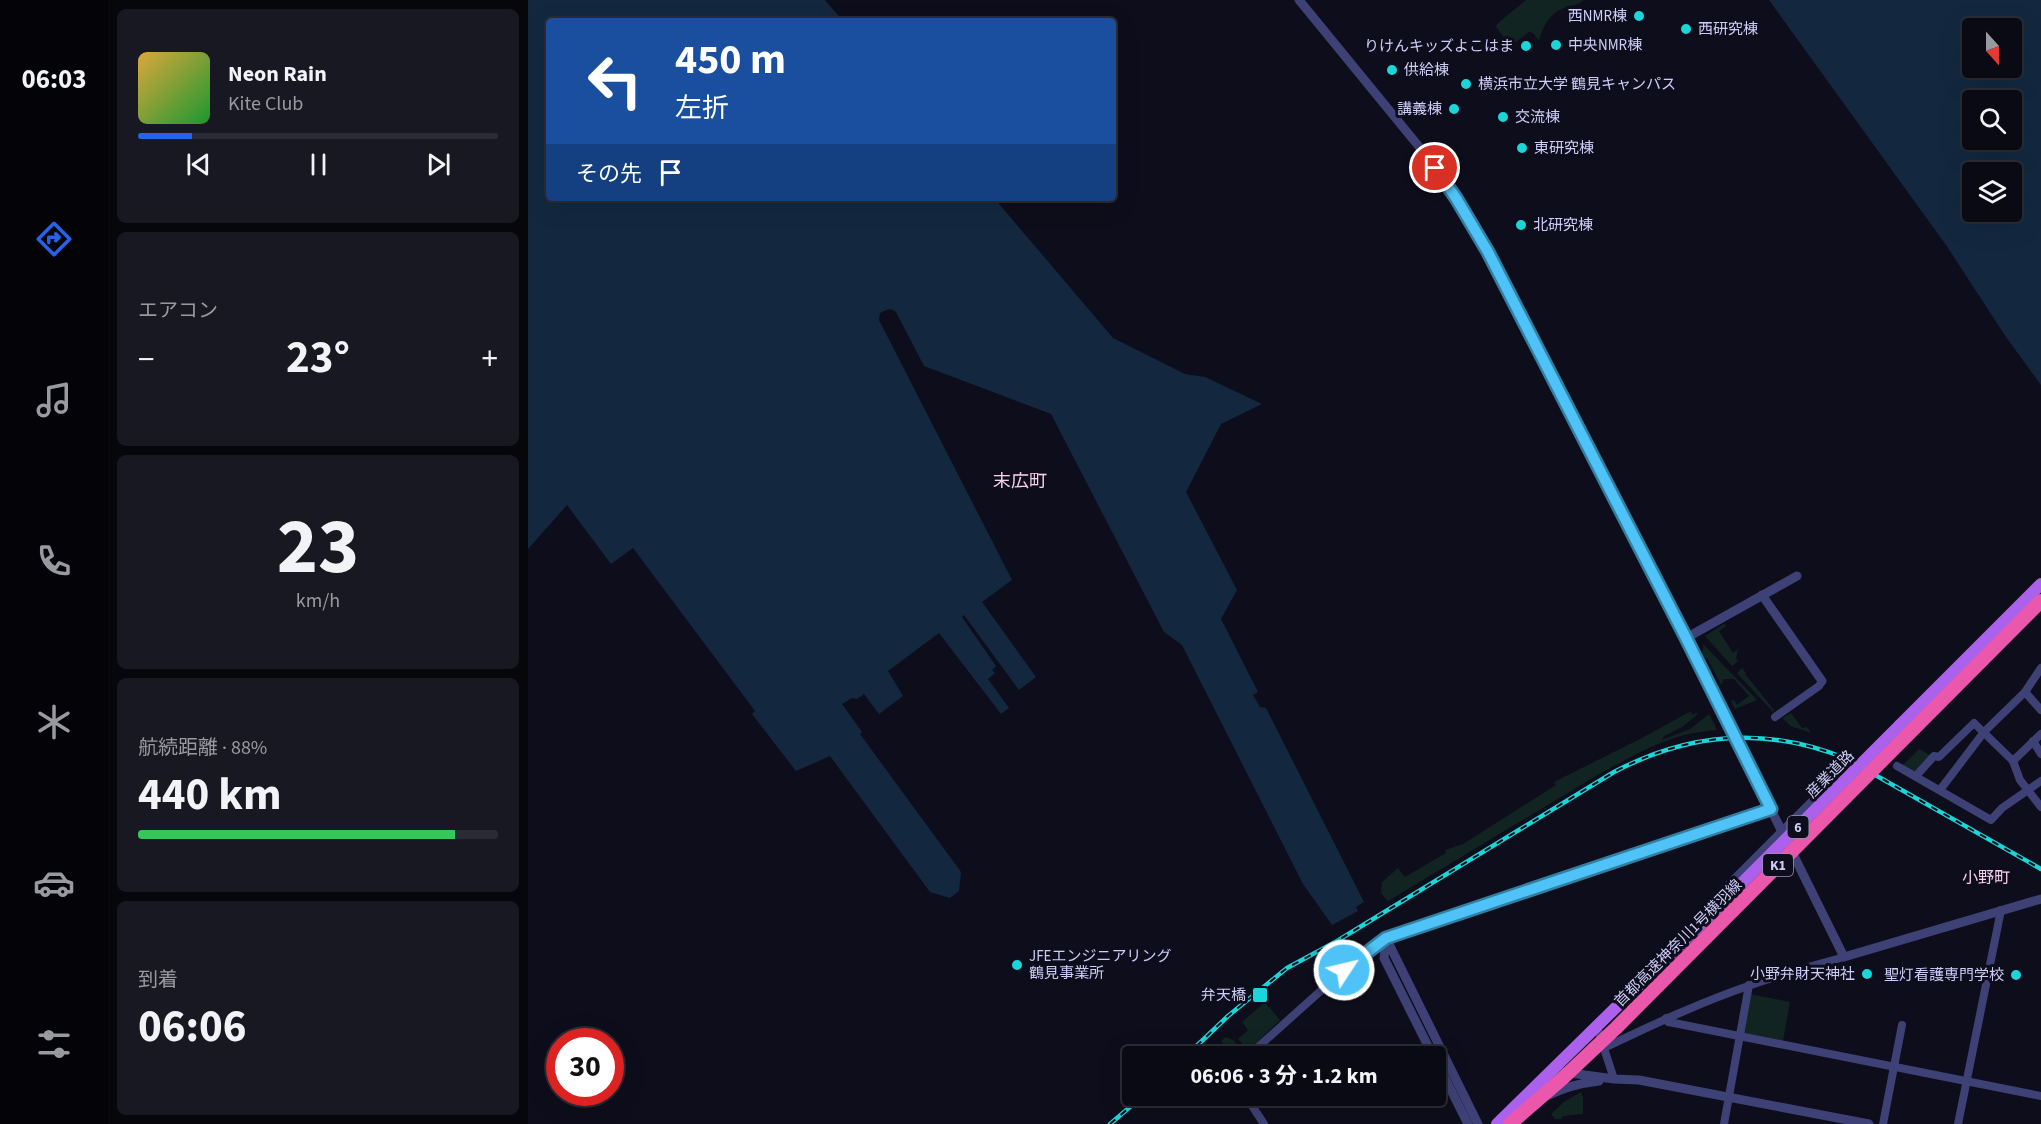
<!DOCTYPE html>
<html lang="ja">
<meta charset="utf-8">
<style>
:root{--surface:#0a0a14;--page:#181822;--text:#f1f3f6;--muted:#999aa0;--line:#2a2b34;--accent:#2563eb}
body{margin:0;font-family:"Source Sans 3","Noto Sans JP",sans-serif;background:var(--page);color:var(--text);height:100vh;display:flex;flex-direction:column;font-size:22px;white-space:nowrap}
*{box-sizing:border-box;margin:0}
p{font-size:20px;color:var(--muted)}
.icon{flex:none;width:33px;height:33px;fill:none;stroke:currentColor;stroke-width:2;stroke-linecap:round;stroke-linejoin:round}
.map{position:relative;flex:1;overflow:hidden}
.drawer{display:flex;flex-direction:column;gap:9px;padding:9px;background:#06060b;width:420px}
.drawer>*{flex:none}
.guide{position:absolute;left:18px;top:18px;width:570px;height:183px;border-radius:6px;box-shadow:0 6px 24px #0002,0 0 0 2px var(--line);background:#1a4fa0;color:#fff;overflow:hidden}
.needle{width:39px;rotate:159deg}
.tools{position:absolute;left:1434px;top:18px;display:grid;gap:12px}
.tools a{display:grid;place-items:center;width:60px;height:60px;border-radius:6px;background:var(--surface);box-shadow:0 6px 24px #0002,0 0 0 2px var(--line);font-size:30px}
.speed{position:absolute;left:18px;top:1028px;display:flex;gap:12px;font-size:30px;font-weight:700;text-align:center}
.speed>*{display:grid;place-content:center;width:78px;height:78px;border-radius:50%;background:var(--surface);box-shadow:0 6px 24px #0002,0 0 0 2px var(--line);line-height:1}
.speed .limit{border:9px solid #d22;background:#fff;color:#111}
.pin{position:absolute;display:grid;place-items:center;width:51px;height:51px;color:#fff;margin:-26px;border:3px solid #fff;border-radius:50%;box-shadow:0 2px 6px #0007}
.me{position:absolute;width:66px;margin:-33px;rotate:55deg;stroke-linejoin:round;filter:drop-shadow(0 0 4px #0008)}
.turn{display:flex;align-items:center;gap:21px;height:126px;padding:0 30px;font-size:27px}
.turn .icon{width:78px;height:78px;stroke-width:2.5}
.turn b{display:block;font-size:42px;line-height:51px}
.then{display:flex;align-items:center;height:57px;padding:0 30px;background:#0003;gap:12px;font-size:22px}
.big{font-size:45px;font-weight:700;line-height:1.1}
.drawer .card{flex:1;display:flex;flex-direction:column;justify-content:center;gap:9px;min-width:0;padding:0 21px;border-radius:9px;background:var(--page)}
.drawer .dial{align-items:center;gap:0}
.dial b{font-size:78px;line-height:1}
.song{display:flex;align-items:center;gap:18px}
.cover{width:72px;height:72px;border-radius:9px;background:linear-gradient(135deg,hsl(40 70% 55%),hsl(130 70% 35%))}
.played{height:6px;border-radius:3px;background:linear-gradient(90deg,var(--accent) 15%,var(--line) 15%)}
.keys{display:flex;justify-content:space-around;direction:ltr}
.heat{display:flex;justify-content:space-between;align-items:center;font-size:33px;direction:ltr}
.charge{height:9px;border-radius:4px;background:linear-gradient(90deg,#34c759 88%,var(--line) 0)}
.trip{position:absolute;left:594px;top:1046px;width:324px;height:60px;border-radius:6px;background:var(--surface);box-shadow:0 6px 24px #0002,0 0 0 2px var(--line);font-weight:700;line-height:60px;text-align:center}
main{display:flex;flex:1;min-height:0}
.tabs{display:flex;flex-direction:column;width:108px;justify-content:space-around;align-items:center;background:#040408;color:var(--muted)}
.tabs .icon{width:42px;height:42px}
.tabs .on{color:var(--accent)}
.tabs b{font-size:27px;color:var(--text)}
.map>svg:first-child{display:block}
</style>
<main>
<nav class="tabs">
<b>06:03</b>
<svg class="icon on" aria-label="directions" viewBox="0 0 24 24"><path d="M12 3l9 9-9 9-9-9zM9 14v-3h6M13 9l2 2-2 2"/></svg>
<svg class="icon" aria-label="music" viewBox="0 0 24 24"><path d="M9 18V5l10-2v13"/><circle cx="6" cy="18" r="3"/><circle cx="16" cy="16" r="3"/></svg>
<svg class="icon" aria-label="phone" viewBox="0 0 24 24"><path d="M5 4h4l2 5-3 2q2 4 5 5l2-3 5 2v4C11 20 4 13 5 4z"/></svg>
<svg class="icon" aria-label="climate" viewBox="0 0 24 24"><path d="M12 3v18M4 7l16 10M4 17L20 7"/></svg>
<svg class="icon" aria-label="car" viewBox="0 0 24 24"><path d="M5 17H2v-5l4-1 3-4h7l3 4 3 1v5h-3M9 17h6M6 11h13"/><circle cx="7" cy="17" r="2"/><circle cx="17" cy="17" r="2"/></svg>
<svg class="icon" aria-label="filters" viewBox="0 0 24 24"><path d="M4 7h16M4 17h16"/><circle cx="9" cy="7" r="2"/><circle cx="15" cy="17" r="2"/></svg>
</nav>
<section class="drawer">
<div class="card">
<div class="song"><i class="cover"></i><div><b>Neon Rain</b><p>Kite Club</p></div></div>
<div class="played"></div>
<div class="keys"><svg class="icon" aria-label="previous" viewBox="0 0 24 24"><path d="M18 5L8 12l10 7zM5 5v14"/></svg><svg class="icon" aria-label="pause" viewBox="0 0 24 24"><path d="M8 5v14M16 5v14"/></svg><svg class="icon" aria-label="next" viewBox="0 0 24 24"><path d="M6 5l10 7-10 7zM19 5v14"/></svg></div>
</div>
<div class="card"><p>エアコン</p>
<div class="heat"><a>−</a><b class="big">23°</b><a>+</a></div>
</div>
<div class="card dial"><b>23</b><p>km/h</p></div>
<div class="card"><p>航続距離 · 88%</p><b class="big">440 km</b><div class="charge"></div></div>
<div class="card"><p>到着</p><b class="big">06:06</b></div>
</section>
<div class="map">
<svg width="1513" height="1124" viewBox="0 0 1513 1124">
<rect width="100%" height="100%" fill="#0e0d1b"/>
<g fill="#112422">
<path d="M998,0H1056C1050,5 1045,5 1038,7C1022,13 1015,25 1011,41L1005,33L1001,32L988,42L984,41L981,44L968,27L970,23Z"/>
<path d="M1196,624L1198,626L1191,631L1205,653L1210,649L1208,658L1210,661L1204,666L1177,636Z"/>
<path d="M1175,644L1229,700L1207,709L1203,701L1206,700L1209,705L1221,696L1206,679H1196L1193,685L1179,658L1177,659L1173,652L1175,650Z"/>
<path d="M1214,668L1218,673L1217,674L1246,710L1245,712L1209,673Z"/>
<path d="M1163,711L1164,715L1168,713L1170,714L1154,727L1136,736L1134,740L1162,729L1181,714L1189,730C1179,731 1170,732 1161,734C1129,741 1099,759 1071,774L860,901L853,893L854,882L870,868L877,877L918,853L917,850L935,844L1028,785L1026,782L1114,738Z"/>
<path d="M1263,713L1274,728L1279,727L1283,733L1263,726L1254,718Z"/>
<path d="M1391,749L1404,756L1388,774L1372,766L1376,764Z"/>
<path d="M1222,994L1262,1002L1255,1041L1215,1033Z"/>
<path d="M737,1002L752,1020L721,1050L710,1039L720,1030L714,1022Z"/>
<path d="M698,1037L705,1040L717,1054L714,1056H698L695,1053L699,1049L693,1041Z"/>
<path d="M1053,1092L1055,1097V1114L1035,1116L1033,1119H1027L1023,1114L1037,1101Z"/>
</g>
<g fill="#13283f" fill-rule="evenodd">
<path d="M0,0H297L315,21H21V198H466L585,338L657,374L677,377L734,404L693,424L658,492L709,590L693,619L730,692L725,695L732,707L738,708L836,902L828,907L830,911L804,925L775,884L654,645L636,632L523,414L396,366L368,312C362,307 359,310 352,313L351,320L484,580L454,602L508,677L491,690L436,615L434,617L468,666L464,670L467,673L460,679L481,708L473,714L411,633L360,671L375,696L351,714L336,694L329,699L324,698L314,704L334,732L332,734L433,872L431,891L422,898L402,892L302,756L268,771L224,714L227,711L105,548L83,564L39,505L0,549Z"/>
<path d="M1241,0H1513V385L1478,337L1418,245ZM1444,28H1484V68H1444ZM1444,100H1484V140H1444ZM1444,172H1484V212H1444Z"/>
</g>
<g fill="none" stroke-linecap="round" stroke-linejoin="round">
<g stroke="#3e4175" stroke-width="8">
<path d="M1513,668L1497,692L1513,710"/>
<path d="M1247,717L1291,686L1294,681"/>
<path d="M1505,741L1513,754"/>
<path d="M1485,761L1513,734"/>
<path d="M1369,766L1463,820L1474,808L1513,781"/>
<path d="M1388,776L1406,756L1411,757L1446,723L1485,761L1492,780L1513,807"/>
<path d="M1412,790L1456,732L1497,692"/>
<path d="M1173,920L1179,906L1298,787"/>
<path d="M1138,1018L1140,1022L1146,1023L1513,1096"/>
<path d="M1069,1027L1086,1079"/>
<path d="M1076,1048C1124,1025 1173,1002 1223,985C1254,974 1285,966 1316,957"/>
<path d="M720,1056L816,970L858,938"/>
<path d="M717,1095L736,1124"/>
<path d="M1196,1124L1221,985"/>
<path d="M1355,1124L1374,1025"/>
<path d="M1430,1124L1473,910"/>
</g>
<g stroke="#3e4175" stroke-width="9">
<path d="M771,0L897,154L928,198L960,252L1158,638L1316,957L1513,899"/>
<path d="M1234,595L1294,681"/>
<path d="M1158,638L1269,576"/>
<path d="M858,938L1243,809"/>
<path d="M858,938L950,1124"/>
<path d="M858,941L856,958L905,1056"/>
<path d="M908,1060L940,1124"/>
<path d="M1019,1076L1035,1072L1086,1079L1111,1080L1341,1124"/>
<path d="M1021,1095C1037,1087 1054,1083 1071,1081"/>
</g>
<g stroke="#ac61ec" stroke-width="12">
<path d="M1372,725L1513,584"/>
<path d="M969,1124L1168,929"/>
</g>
<g stroke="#1ad6d8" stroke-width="4.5">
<g id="rail">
<path d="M658,1056L700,1016L759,968L809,941L1086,772C1162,732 1239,726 1319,759L1513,869"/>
<path d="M582,1124L616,1095"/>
</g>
</g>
<use href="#rail" stroke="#0e0d1b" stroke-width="2" stroke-dasharray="7" stroke-linecap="butt"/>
<path stroke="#ac61ec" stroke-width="12" d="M1168,929L1372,725"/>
<path stroke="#eb57ab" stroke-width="14" d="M982,1124L1035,1078L1088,1028L1513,601"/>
</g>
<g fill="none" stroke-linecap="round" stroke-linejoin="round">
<g stroke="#337fa1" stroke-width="15">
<path id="route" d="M816,970L858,938L1243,809L1158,638L960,252L928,198L907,168"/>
</g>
<use href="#route" stroke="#4fc3f7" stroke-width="10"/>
</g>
<g fill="#1ad6d8" stroke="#0e0d1b" stroke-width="2">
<circle cx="1111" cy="16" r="6"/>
<circle cx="1158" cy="29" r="6"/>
<circle cx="1028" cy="45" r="6"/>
<circle cx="998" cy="46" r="6"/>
<circle cx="864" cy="70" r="6"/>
<circle cx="938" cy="84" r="6"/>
<circle cx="926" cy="109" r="6"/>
<circle cx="975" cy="117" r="6"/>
<circle cx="994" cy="148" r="6"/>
<circle cx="993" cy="225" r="6"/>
<circle cx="489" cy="965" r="6"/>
<circle cx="1339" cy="974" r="6"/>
<circle cx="1488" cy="975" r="6"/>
<rect x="724" y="987" width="16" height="16" rx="3"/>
</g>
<g text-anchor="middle" stroke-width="6" stroke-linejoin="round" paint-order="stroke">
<g fill="#0e0d1b" stroke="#9493b6" stroke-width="1.5">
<rect x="1259.5" y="816" width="21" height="22" rx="4.5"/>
<rect x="1235" y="854" width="30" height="22" rx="4.5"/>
</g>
<g font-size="14" font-weight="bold" fill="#cecdf9">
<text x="1270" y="832">6</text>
<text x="1250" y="870">K1</text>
</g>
<g font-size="15" fill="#cecdf9" stroke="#0e0d1b" text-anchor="start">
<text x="1099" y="21" text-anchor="end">西NMR棟</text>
<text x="1170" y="34">西研究棟</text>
<text x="1040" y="50">中央NMR棟</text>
<text x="986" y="51" text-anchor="end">りけんキッズよこはま</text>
<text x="876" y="75">供給棟</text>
<text x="950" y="89">横浜市立大学 鶴見キャンパス</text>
<text x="914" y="114" text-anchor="end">講義棟</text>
<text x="987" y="122">交流棟</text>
<text x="1006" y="153">東研究棟</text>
<text x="1005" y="230">北研究棟</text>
<text x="501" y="961">JFEエンジニアリング<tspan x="501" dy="17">鶴見事業所</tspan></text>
<text x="1327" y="979" text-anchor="end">小野弁財天神社</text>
<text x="1476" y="980" text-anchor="end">聖灯看護専門学校</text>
<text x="718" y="1000" text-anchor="end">弁天橋</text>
</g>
<g font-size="15" fill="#cecdf9" stroke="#0e0d1b">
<text transform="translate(1302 774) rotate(-45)" y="5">産業道路</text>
<text transform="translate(1150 943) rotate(-45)" y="5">首都高速神奈川1号横羽線</text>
</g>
<g font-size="16" fill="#f9cfee" stroke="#0e0d1b">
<text x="1458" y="883">小野町</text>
</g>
<g font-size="18" fill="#f9cfee" stroke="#0e0d1b">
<text x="492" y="487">末広町</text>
</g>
</g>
</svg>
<div class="tools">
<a><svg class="needle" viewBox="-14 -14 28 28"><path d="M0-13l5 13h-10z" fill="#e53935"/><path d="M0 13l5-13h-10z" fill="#999aa0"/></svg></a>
<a><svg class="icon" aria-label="search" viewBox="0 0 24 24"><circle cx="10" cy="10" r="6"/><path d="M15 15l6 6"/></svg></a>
<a><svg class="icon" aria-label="layers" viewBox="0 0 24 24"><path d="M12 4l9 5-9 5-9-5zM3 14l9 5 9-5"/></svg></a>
</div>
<div class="speed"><div class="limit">30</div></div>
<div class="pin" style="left:907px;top:168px;background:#d93025"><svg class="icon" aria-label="arrive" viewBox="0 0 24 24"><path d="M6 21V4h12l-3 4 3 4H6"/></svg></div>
<svg class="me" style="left:816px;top:970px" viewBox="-20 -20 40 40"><circle r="17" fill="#4fc3f7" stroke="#fff" stroke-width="3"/><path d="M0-11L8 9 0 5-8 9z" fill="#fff"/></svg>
<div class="trip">06:06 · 3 分 · 1.2 km</div>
<div class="guide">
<div class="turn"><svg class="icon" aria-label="left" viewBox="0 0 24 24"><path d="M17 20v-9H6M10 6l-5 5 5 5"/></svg><div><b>450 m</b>左折</div></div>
<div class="then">その先<svg class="icon" aria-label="arrive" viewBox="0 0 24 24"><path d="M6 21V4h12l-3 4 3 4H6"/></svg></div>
</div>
</div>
</main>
